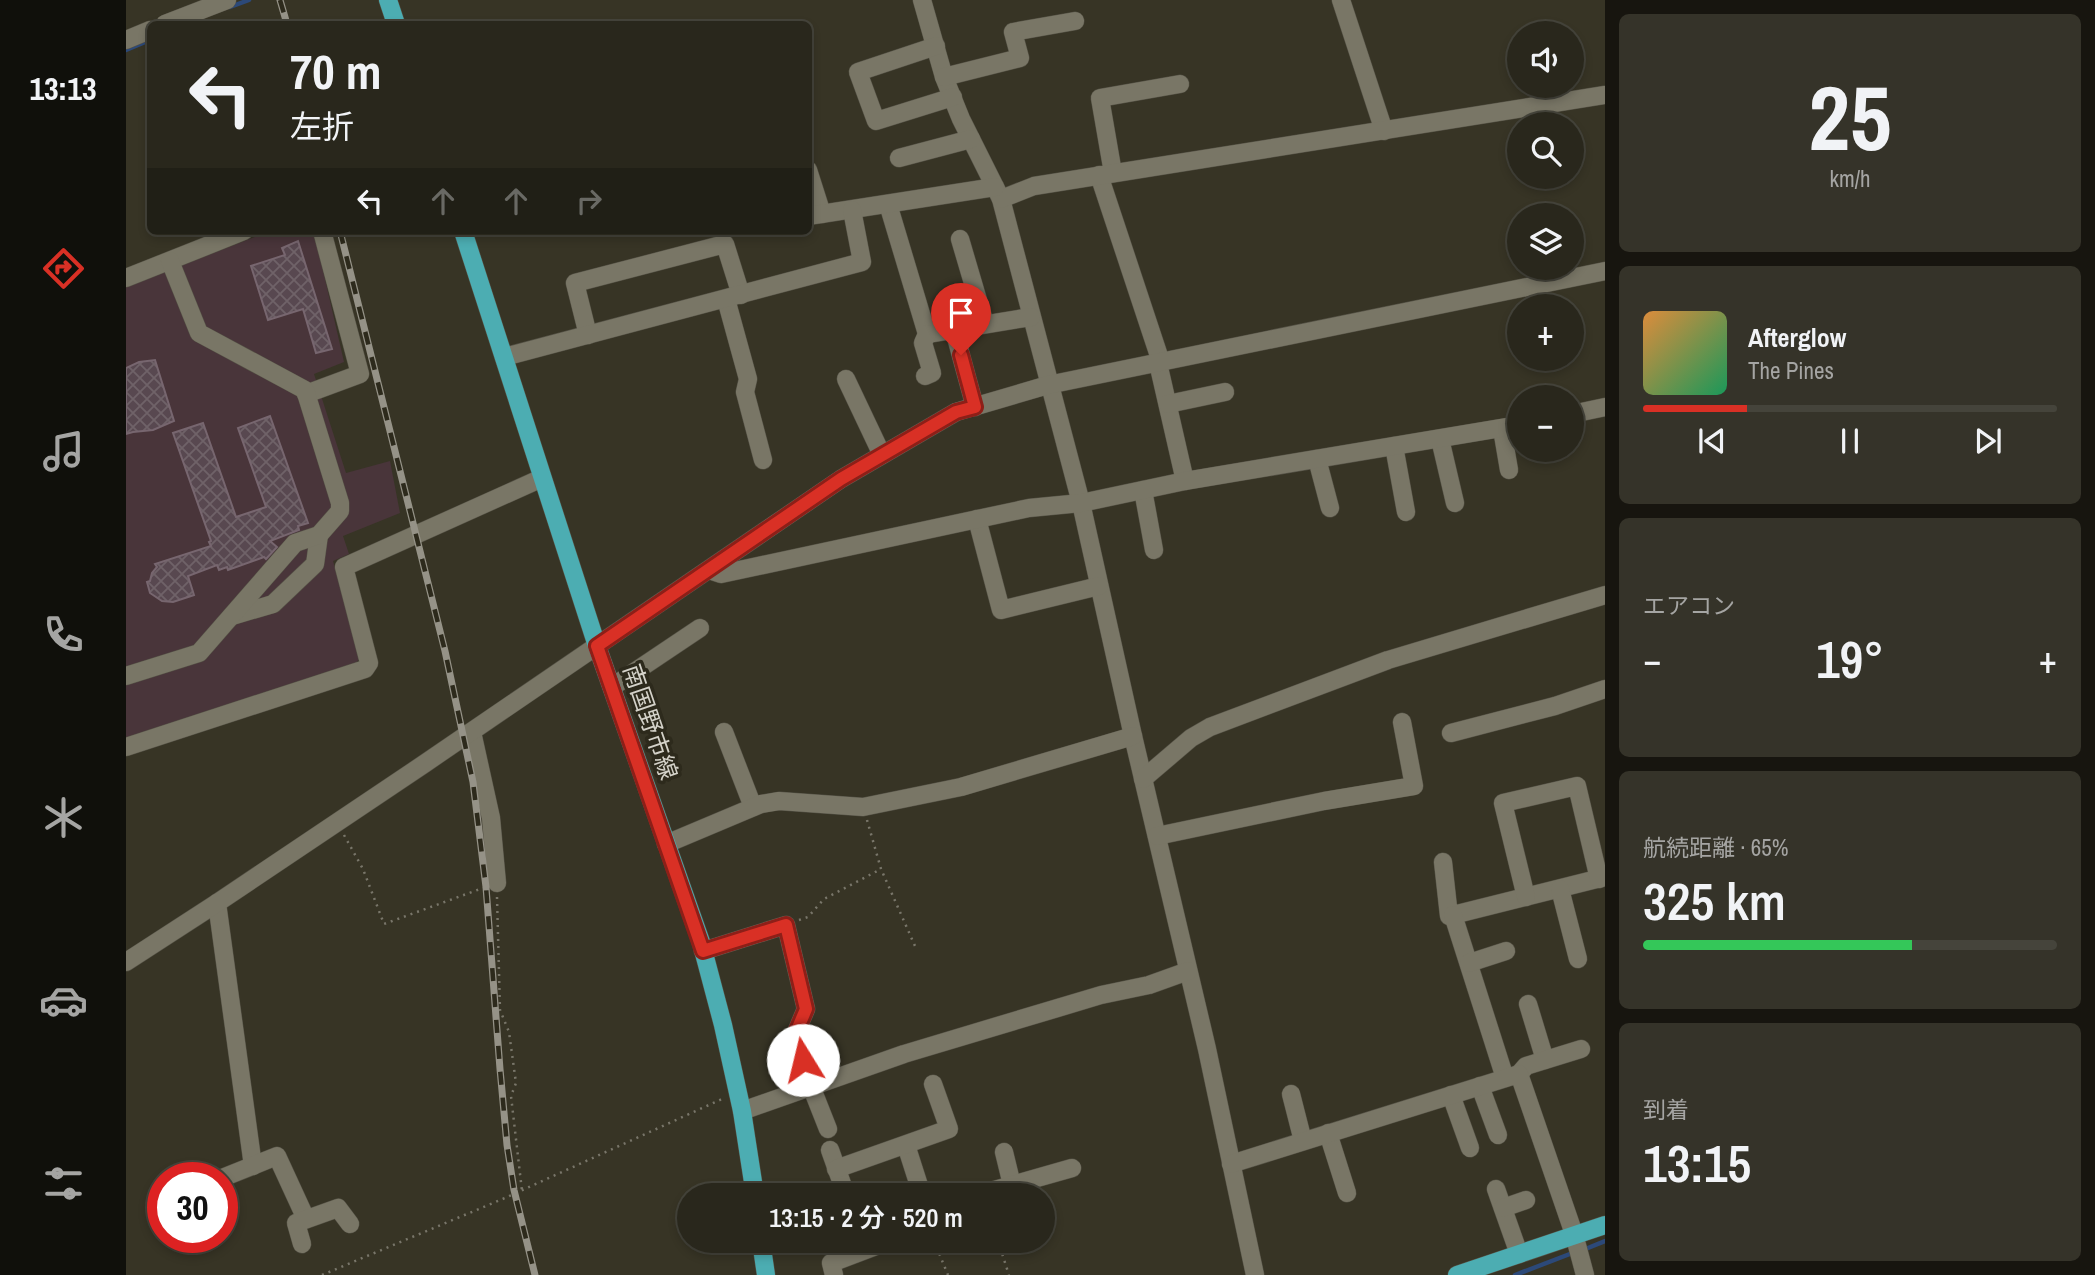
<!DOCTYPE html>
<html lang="ja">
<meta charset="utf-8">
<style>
:root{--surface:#29271c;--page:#353329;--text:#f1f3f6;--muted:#a5a5a3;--line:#45443b;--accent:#d93025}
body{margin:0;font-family:"Archivo Narrow","Noto Sans JP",sans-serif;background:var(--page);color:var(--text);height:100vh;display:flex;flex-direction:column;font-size:26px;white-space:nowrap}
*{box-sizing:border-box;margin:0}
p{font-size:23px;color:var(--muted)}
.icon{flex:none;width:38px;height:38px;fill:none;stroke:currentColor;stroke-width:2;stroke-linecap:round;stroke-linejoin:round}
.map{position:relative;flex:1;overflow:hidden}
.panel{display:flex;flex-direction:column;gap:14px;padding:14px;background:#17150f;width:490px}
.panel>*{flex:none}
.hud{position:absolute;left:21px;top:21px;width:665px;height:214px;border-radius:10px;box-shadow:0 4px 10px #0003,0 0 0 2px var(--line);background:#29271c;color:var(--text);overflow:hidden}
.tools{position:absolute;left:1381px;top:21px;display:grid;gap:14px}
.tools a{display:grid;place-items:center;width:77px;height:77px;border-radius:50%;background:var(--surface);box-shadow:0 4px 10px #0003,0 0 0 2px var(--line);font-size:35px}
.speed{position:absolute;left:21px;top:1162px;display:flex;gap:14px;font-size:35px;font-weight:700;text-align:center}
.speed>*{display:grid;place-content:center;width:91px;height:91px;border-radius:50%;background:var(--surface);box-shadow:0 4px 10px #0003,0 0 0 2px var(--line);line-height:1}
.speed .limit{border:10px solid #d22;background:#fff;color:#111}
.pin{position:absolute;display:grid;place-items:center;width:60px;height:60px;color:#fff;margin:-72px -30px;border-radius:50% 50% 50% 0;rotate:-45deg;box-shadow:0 0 7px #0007}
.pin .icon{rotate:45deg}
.me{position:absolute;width:77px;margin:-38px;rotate:351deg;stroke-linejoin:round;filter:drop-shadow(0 0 5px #0008)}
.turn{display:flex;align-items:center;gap:24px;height:147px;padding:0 28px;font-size:32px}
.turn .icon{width:91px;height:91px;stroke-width:2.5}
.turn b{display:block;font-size:49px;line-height:60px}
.lanes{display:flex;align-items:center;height:66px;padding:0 28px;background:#0003;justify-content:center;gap:35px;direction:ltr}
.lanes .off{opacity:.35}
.big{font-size:52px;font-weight:600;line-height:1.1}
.panel .tile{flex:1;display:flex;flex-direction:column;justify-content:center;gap:10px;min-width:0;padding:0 24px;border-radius:10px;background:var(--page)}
.panel .dial{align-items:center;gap:0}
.dial b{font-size:91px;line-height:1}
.song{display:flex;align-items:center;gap:21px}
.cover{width:84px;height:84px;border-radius:10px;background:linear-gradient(135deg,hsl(30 70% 55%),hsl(150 70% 35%))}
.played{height:7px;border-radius:4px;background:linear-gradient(90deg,var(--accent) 25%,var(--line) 25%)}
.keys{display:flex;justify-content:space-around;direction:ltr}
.heat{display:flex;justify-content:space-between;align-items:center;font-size:38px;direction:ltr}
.charge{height:10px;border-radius:5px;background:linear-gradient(90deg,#34c759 65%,var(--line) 0)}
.trip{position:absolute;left:551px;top:1183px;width:378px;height:70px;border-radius:35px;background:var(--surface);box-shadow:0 4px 10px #0003,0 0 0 2px var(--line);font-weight:600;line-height:70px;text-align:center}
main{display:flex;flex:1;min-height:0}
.tabs{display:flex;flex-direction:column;width:126px;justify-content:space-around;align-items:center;background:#10100b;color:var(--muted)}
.tabs .icon{width:49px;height:49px}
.tabs .selected{color:var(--accent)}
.tabs b{font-size:32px;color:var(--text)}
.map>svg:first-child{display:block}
</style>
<main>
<nav class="tabs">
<b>13:13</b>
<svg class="icon selected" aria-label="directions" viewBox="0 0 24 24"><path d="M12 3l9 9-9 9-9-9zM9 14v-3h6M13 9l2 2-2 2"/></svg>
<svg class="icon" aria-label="music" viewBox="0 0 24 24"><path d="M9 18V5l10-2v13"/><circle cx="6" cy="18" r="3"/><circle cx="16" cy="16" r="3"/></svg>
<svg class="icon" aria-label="phone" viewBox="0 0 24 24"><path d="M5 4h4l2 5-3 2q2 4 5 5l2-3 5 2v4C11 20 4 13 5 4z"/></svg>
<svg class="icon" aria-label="climate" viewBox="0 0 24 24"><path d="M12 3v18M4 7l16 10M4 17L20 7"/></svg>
<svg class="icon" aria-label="car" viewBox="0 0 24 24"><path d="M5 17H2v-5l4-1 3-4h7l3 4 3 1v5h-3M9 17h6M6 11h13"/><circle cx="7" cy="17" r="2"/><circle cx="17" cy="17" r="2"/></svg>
<svg class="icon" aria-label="filters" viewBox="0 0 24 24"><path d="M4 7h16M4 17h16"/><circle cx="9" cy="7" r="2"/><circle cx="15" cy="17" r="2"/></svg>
</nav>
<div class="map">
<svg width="1479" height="1275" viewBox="0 0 1479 1275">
<defs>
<pattern id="building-cross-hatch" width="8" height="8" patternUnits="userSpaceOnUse" patternTransform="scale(1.75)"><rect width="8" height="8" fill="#584850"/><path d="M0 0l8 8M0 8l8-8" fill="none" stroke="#6f6268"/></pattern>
</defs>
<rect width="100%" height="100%" fill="#373425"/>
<path fill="#49353a" d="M144,231H188L218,362L188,374L220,473L264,461L274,513L217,536L223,554L207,561L234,658L229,664L0,741V287Z"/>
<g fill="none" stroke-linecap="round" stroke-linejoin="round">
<g stroke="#2c4979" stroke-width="4.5">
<path d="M104,7L123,0"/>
<path d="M0,50L24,40"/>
<path d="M1457,1250L1479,1241"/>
<path d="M1389,1275L1449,1252"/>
</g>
</g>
<g fill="url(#building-cross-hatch)" stroke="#77666f" stroke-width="2">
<path d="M172,241L206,349L190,353L177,309L142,320L125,266L159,255L156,248Z"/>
<path d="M29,360L48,421L27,430L7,432L0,434V368L13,362Z"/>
<path d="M144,416L182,523L172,526L173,530L144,541L151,547L140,559L138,557L102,570L101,567L93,570L91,565L62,576L68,595L47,602L36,601L24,593L21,582L24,581L26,573L31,567L29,564L85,546L83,542L85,541L47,433L77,423L110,517L140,507L112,428Z"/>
</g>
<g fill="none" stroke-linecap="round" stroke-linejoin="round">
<g stroke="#555246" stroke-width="19">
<g id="minor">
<path d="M796,0L818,77L835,119L875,199L955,503L1007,736L1081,1049L1129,1275"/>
<path d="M1215,0L1258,131"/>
<path d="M39,24L101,0"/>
<path d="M0,40L24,30"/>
<path d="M810,46L732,72L750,121L827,97"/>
<path d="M818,77L894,58L887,32L949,21"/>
<path d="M773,158L845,139"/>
<path d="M682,170L696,214"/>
<path d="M987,173L974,98L1054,84"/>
<path d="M973,175L1035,362"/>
<path d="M875,199L908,186L1479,95"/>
<path d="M762,204L801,334L905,317"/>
<path d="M682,216L869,187"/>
<path d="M834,239L859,324"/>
<path d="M0,278L118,231"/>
<path d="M600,299L622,379L619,392L637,460"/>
<path d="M828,330L849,407"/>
<path d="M462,335L449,283L599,244L615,295"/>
<path d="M378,357L736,262L726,210"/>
<path d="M1032,363L1059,481"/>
<path d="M799,376L806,373L797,343L801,334"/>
<path d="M720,379L756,455"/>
<path d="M180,394L234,374L196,231"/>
<path d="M1042,404L1099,392"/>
<path d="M1446,414L1479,407"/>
<path d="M1376,429L1383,470"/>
<path d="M1314,439L1329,503"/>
<path d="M1268,446L1280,512"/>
<path d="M1191,459L1204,508"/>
<path d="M1017,490L1028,550"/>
<path d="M851,519L875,610L973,586"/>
<path d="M583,570L595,574L903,508L955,503L1059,481L1393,425"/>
<path d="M106,616L147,604L189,564L193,535"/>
<path d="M0,676L73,653L169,543L193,535L214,511V503L179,390L73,333L44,261"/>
<path d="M486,687L574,628"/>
<path d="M346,732L365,818L371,883"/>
<path d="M598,732L627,807"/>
<path d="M1325,733L1429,706L1479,689"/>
<path d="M0,747L239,669L243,663L218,567L416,478"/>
<path d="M1017,779L1065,738L1084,727L1262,660L1479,595"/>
<path d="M1031,836L1198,801L1288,786L1276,722"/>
<path d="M540,844L635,804L653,801L737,807L835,787L1007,736"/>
<path d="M1317,862L1323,916L1479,877"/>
<path d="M1434,889L1452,959"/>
<path d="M1400,897L1377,803L1451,786L1473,879"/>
<path d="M91,903L127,1166"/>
<path d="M1327,915L1379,1078"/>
<path d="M577,951L660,925L680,1009L669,1035L685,1086L702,1129"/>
<path d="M0,962L91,903L298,764L715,479L830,412L922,385L1479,271"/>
<path d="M1343,963L1380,951"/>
<path d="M1402,1004L1419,1060"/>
<path d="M1393,1074L1400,1066L1455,1049"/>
<path d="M1354,1086L1372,1135"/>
<path d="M1165,1094L1177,1141"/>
<path d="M1325,1095L1344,1148"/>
<path d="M616,1111L778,1054L975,995L1023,985L1062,971"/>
<path d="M1202,1133L1221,1193"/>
<path d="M780,1145L796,1195"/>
<path d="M704,1150L720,1195"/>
<path d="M878,1152L886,1185"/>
<path d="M1105,1164L1393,1074L1448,1234L1459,1275"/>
<path d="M710,1169L823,1129L807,1084"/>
<path d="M96,1178L151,1156L180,1219"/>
<path d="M1370,1189L1393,1254"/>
<path d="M851,1195L946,1168"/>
<path d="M1377,1208L1400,1200"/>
<path d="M176,1244L170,1223L212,1208L224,1224"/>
<path d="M708,1275L705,1263L763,1241"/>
</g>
</g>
<g stroke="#555246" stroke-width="19">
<g id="major">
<path d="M262,0L270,24"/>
<path d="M337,231L471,646L575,942L597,1025L616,1111L629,1195"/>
<path d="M635,1241L640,1275"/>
<path d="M1331,1275L1479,1225"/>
</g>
</g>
<g stroke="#79766a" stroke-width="2.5" stroke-dasharray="2 5" stroke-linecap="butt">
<path d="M741,820L755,869L789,946"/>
<path d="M218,835L237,869L258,924L357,888"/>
<path d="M371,897L374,1010L383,1032L390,1083L385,1096L396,1191"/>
<path d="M673,920L682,917L698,899L755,869"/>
<path d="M808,1241L822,1275"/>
<path d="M872,1241L883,1275"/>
<path d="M196,1275L379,1198L596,1099"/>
</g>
<use href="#minor" stroke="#797666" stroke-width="18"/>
<use href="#major" stroke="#4cadb2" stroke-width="18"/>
<g stroke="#959287" stroke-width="7">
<g id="rail">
<path d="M154,0L161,24"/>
<path d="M214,231L319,651L347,782L360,887L374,1069L381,1145L388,1190L409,1275"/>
</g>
</g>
<use href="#rail" stroke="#2d2a1c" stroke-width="4.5" stroke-dasharray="13" stroke-linecap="butt"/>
</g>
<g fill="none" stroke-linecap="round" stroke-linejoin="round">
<g stroke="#8d1f18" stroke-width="18">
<path id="route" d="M677,1060L669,1035L680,1009L660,925L577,951L471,646L715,479L830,412L849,407L835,355"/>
</g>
<use href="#route" stroke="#d93025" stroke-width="12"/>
</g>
<g text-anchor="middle" stroke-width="7" stroke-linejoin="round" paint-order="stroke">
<g font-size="24" fill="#d4d2c9" stroke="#2d2a1c">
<text transform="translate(524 722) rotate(71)" y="8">南国野市線</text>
</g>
</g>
</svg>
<div class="tools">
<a><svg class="icon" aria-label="sound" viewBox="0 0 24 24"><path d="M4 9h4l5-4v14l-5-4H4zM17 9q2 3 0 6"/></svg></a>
<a><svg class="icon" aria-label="search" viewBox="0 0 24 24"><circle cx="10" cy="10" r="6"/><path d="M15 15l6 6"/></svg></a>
<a><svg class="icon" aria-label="layers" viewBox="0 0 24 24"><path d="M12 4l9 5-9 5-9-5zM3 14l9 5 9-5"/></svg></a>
<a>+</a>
<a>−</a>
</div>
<div class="speed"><div class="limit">30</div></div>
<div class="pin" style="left:835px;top:355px;background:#d93025"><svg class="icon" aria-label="arrive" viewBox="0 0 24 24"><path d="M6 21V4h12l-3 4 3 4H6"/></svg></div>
<svg class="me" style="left:677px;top:1060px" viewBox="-20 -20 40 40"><circle r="19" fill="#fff"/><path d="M0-13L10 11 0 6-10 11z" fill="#d93025"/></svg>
<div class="trip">13:15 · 2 分 · 520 m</div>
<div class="hud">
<div class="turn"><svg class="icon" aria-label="left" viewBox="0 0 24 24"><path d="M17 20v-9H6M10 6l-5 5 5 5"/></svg><div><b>70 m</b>左折</div></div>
<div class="lanes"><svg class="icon" aria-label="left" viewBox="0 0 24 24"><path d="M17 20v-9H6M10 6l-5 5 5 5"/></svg><svg class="icon off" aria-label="ahead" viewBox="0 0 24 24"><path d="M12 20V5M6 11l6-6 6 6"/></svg><svg class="icon off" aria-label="ahead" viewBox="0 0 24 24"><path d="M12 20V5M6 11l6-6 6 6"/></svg><svg class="icon off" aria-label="right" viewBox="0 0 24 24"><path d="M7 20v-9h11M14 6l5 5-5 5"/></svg></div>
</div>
</div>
<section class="panel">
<div class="tile dial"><b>25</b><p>km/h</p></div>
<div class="tile">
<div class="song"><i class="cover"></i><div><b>Afterglow</b><p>The Pines</p></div></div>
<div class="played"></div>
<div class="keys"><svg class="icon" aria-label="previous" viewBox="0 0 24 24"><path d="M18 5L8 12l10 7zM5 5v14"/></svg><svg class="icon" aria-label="pause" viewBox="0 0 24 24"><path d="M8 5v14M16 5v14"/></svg><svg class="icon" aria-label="next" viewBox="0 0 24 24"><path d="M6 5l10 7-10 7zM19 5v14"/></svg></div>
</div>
<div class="tile"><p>エアコン</p>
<div class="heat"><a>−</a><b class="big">19°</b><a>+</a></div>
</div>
<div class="tile"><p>航続距離 · 65%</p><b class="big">325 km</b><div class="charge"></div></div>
<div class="tile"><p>到着</p><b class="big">13:15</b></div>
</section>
</main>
